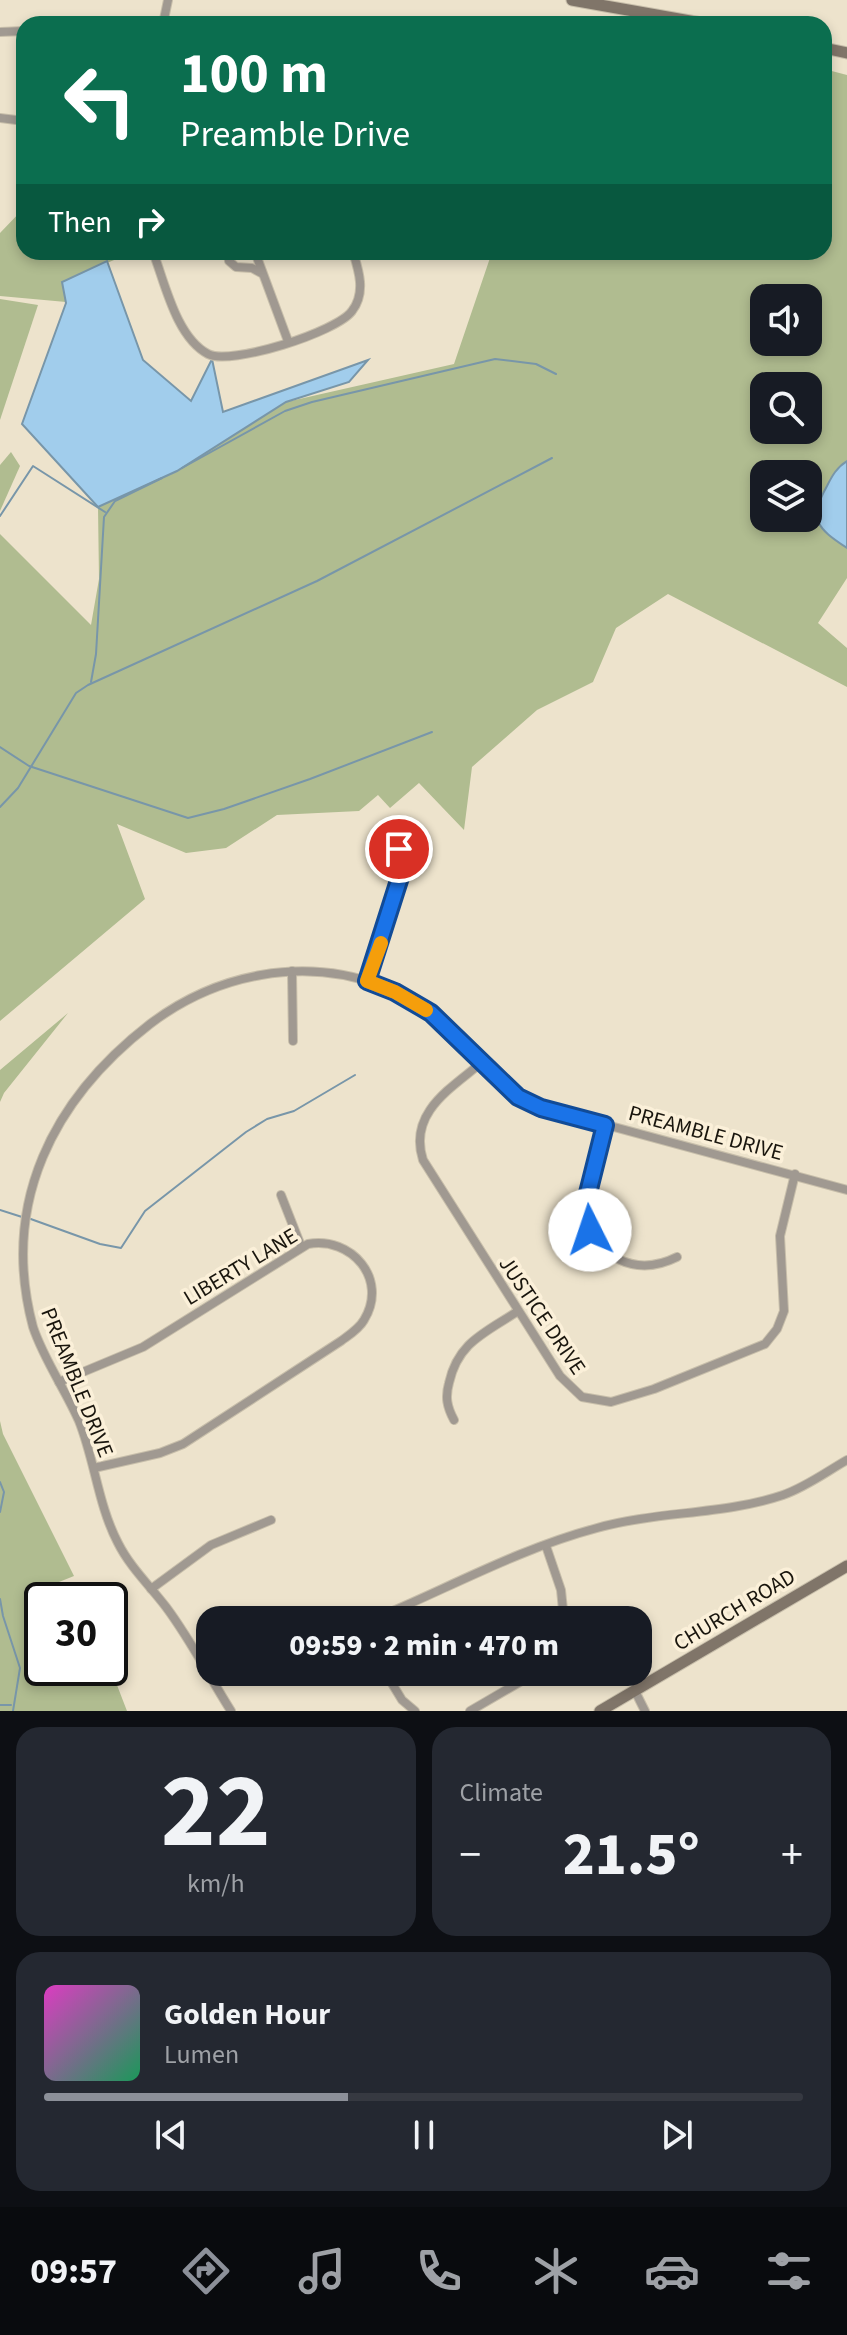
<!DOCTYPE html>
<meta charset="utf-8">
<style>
:root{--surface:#171b24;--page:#242831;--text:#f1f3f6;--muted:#9ea1a6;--line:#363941;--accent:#8c9099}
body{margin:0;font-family:"Source Sans 3",sans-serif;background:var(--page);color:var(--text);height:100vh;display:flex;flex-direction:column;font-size:30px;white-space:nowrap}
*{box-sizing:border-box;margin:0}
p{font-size:26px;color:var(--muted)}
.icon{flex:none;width:44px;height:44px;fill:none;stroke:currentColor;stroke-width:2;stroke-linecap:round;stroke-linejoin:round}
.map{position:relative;height:1711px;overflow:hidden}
.sheet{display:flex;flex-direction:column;gap:16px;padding:16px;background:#0d0f14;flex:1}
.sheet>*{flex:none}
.banner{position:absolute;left:16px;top:16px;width:816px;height:244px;border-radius:24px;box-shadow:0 4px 12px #0003;background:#0b6e4f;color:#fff;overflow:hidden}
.fabs{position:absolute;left:750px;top:284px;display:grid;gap:16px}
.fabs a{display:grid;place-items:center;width:72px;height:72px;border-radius:16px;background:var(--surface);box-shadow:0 4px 12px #0003;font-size:40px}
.speed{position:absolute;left:24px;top:1582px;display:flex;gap:16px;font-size:40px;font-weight:700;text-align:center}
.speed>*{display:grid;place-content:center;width:104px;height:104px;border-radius:50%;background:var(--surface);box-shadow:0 4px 12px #0003;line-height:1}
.speed .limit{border:4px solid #111;border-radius:12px;background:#fff;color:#111}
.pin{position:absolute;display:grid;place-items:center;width:68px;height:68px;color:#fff;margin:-34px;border:4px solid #fff;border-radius:50%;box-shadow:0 2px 8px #0007}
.me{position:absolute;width:88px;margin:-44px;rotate:356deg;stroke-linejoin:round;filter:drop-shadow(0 0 6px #0008)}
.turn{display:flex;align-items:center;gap:28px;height:168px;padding:0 32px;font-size:36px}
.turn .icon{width:104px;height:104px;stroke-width:2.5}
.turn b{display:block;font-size:56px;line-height:68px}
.then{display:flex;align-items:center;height:76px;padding:0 32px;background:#0003;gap:16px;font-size:30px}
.big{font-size:60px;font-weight:800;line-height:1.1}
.sheet .widget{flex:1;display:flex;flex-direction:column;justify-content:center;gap:12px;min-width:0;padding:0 28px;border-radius:24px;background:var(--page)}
.sheet .dial{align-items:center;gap:0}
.dial b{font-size:104px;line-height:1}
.song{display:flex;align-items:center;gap:24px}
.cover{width:96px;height:96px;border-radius:12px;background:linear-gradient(135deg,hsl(310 70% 55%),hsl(150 70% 35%))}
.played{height:8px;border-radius:4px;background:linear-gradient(90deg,var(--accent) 40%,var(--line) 40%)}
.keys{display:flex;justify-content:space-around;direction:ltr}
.heat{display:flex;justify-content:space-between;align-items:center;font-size:44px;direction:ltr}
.sheet .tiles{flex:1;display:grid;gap:16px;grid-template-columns:1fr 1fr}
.widget:last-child{grid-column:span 2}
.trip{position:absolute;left:196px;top:1606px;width:456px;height:80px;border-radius:24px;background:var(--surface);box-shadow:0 4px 12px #0003;font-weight:800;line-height:80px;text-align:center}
.dock{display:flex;height:128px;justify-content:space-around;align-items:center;background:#090b0e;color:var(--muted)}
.dock .icon{width:56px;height:56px}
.dock .current{color:var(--accent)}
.dock b{font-size:36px;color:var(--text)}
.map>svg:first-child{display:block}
</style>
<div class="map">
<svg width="847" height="1711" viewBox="0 0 847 1711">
<rect width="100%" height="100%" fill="#ede3cc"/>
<g fill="#b0bc90" fill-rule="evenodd">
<path d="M824,69L847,75V578L818,623L847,648V687L668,594L616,628L593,682L537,710L472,767L464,830L419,783L390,808L378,795L359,811L277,815L226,848L186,853L117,824L145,899L0,1021V534L91,625L99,579L98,507L177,471L286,402L454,364L492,252H824ZM764,298H808V342H764ZM764,386H808V430H764ZM764,474H808V518H764Z"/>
<path d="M24,208V252H133L62,282L66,302L0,296V233Z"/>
<path d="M0,299L38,305L0,420Z"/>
<path d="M11,452L20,466L0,511V465Z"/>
<path d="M68,1013L4,1093L0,1102V1070Z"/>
<path d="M0,1421L3,1434L74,1576L59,1582L65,1600H42V1668L110,1667L127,1711H0Z"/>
</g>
<g fill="#a1cdec" stroke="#7896a9" stroke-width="2">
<path d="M107,261L143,360L191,401L212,359L223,412L368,360L349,382L286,402L177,471L98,507L22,424L66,303L62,282Z"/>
<path d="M847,461V548C817,528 808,520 827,486C832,476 837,467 847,461Z"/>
</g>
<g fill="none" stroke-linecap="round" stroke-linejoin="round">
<g stroke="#7896a9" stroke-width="2">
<path d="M182,468L285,411L312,402L495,359L536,364L556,374"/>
<path d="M0,516L33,466L105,512"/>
<path d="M91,682L96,654L104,517L115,501L162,478"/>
<path d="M0,747L29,766L188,818L224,809L310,779L432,732"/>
<path d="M0,807L18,788L76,693L88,685L317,581L552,458"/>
<path d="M0,1210L22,1217"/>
<path d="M28,1218L100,1244L121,1248L145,1211L246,1132L267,1119L294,1111L355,1075"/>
<path d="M0,1482L4,1492L0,1512"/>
<path d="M0,1599L3,1616L20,1668L13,1711"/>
<path d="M0,1705H11"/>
</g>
<g stroke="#c7beaa" stroke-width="10">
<g id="street">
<path d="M163,24L168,0"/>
<path d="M0,32L24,31"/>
<path d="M0,118L24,121"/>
<path d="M153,252C165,283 176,337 208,354C230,366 337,332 352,311C366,293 359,271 353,252"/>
<path d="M228,252L229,261L236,267L252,268L261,273"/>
<path d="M255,252L288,341"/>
<path d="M292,971L293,1041"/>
<path d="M367,981L402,871L399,849"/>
<path d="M481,1063C450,1089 408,1113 423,1160L560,1376L582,1397L611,1402L654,1389L765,1344L777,1329L784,1311L780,1236L795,1174"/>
<path d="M605,1125C594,1169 564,1231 618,1259C638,1269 657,1267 677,1257"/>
<path d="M281,1195L301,1246"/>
<path d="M59,1382L143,1347L308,1244C351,1236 389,1279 364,1320C359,1329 349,1335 341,1341L183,1444L160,1453L94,1468"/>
<path d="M454,1420C447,1407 445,1397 449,1383C458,1342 485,1333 518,1311"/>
<path d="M546,1546L561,1590L564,1620"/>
<path d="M151,1589L211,1545L271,1520"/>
<path d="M372,1620C447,1589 518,1549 597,1528C657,1511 724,1515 783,1495C806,1487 826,1472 847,1460"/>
<path d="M385,1672L402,1700L415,1711"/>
<path d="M212,1680L232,1672"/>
<path d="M635,1691L645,1711"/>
<path d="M231,1711C209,1676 190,1639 166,1607C150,1586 130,1567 118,1543C98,1505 95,1461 79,1421C65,1389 44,1360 33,1327C0,1203 53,1099 150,1024C216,974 303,956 382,986C451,1013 471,1070 529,1104L847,1190"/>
<path d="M470,1711L537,1672"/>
</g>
</g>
<g stroke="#c7beaa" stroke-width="13">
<g id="secondary">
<path d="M572,0L707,24"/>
<path d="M824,48L847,53"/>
<path d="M600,1711L847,1566"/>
</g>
</g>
<use href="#street" stroke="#a09991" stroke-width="8"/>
<use href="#secondary" stroke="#807569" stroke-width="11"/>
</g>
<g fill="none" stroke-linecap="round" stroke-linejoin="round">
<g stroke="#114b97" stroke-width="20">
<path id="route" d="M399,849L402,871L367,981L395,992L431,1013L518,1097L541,1108L605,1125L586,1201L590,1230"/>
</g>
<use href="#route" stroke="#1a73e8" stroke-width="14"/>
<path stroke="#f59e0b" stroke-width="14" d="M381,943L367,981L395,992L426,1010"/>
</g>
<g text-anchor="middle" stroke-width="7" stroke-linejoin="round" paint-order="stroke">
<g font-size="22" fill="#19150d" stroke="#fbf0d9">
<text transform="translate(706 1132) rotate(15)" y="8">PREAMBLE DRIVE</text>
<text transform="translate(240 1266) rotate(-31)" y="8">LIBERTY LANE</text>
<text transform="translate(543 1315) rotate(56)" y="8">JUSTICE DRIVE</text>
<text transform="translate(78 1382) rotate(68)" y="8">PREAMBLE DRIVE</text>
<text transform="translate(734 1609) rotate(-31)" y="8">CHURCH ROAD</text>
</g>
</g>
</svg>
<div class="fabs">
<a><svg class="icon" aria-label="sound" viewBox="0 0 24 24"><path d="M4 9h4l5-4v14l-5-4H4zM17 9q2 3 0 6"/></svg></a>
<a><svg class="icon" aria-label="search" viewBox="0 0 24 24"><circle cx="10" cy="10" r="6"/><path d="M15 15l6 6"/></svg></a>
<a><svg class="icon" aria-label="layers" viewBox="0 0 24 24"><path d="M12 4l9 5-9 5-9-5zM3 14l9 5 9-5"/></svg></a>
</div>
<div class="speed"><div class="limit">30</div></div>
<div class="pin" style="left:399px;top:849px;background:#d93025"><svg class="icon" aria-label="arrive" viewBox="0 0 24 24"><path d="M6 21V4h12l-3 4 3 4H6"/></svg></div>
<svg class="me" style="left:590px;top:1230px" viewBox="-20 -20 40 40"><circle r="19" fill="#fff"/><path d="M0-13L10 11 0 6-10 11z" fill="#1a73e8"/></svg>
<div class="trip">09:59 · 2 min · 470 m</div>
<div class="banner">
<div class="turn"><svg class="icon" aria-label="left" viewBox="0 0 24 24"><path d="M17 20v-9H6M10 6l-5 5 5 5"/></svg><div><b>100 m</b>Preamble Drive</div></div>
<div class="then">Then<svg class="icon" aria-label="right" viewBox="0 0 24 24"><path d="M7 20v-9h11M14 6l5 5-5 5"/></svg></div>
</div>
</div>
<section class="sheet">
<div class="tiles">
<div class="widget dial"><b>22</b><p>km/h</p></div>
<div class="widget"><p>Climate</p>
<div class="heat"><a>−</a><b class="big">21.5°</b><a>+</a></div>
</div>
<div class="widget">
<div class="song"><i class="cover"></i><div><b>Golden Hour</b><p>Lumen</p></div></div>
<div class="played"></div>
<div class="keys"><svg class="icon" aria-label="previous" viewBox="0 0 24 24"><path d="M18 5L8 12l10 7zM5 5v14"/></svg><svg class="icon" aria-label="pause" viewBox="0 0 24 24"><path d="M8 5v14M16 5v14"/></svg><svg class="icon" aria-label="next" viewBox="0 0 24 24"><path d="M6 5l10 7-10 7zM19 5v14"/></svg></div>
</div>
</div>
</section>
<nav class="dock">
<b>09:57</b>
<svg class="icon current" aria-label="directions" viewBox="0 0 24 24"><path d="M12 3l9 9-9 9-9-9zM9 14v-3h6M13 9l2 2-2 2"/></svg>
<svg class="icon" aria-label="music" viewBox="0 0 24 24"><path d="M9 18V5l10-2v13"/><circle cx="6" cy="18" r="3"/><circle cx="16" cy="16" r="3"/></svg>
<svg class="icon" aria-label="phone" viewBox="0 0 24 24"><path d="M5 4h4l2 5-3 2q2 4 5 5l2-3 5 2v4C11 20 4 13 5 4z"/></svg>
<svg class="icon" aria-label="climate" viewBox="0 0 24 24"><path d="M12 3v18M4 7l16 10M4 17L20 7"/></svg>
<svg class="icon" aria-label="car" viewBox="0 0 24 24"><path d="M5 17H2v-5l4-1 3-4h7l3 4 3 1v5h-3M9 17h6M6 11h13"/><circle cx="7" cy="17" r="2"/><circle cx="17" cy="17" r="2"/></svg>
<svg class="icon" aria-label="filters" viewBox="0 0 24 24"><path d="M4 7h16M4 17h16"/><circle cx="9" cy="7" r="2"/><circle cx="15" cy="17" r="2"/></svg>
</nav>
